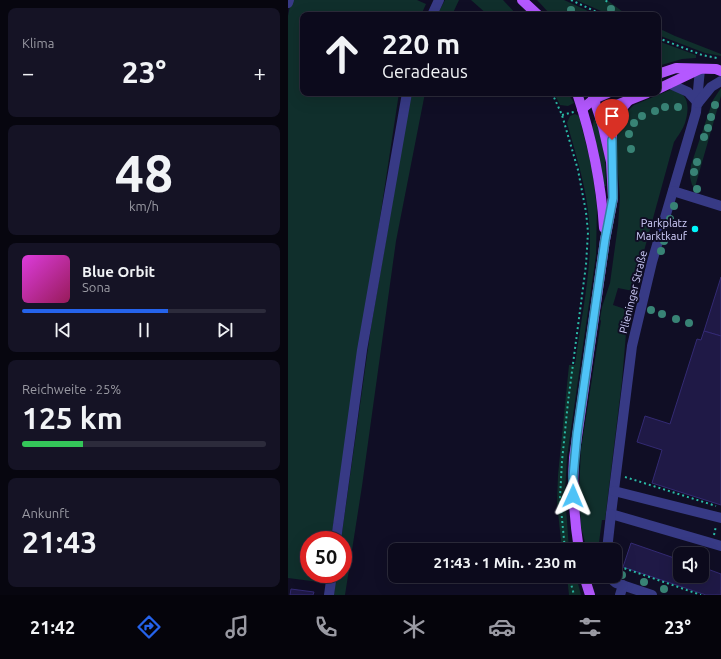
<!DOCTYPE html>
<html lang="de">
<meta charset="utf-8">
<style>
:root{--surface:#0c0a1c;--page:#151325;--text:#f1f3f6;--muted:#9a9aa3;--line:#2c2b3b;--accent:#2563eb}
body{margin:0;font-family:Ubuntu,sans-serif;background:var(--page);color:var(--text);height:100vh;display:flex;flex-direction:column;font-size:15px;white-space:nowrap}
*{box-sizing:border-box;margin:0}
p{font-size:13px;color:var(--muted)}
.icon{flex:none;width:22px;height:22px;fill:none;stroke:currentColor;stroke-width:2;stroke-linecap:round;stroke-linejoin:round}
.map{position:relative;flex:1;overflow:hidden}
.panel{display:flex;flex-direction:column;gap:8px;padding:8px;background:#07060f;width:288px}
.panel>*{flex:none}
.top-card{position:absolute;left:12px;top:12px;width:361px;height:84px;border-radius:8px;box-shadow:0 4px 16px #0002,0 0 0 1px var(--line);background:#0c0a1c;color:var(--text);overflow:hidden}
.tools{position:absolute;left:385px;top:547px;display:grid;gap:8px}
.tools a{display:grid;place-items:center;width:36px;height:36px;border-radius:8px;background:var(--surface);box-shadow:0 4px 16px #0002,0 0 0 1px var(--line);font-size:20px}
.speed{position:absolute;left:12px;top:531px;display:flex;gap:8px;font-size:20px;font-weight:700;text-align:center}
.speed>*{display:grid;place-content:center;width:52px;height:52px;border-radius:50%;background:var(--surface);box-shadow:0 4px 16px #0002,0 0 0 1px var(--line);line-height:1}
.speed .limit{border:6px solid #d22;background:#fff;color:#111}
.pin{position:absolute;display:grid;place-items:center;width:34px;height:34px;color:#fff;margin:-41px -17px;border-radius:50% 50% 50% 0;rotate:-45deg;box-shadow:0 0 4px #0007}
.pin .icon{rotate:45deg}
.me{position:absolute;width:44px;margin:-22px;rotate:1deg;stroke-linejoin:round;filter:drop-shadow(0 0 3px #0008)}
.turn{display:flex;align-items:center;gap:14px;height:84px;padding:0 16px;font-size:18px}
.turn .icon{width:52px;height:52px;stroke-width:2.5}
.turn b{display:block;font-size:28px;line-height:34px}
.big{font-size:30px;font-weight:700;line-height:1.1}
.panel .widget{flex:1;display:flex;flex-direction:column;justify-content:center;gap:6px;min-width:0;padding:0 14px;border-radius:8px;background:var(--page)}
.panel .dial{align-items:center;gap:0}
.dial b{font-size:52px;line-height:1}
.song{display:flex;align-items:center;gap:12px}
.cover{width:48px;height:48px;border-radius:6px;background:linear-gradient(135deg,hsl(300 70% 55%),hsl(330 70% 35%))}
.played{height:4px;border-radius:2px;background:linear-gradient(90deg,var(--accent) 60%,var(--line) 60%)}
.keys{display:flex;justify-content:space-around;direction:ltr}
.heat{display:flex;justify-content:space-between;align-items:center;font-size:22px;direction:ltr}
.charge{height:6px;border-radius:3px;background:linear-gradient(90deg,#34c759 25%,var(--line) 0)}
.trip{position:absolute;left:100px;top:543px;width:234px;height:40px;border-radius:8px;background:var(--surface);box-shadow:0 4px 16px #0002,0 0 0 1px var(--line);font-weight:700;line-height:40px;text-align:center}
.tab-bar{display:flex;height:64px;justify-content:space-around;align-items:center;background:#05040b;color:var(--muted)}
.tab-bar .icon{width:28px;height:28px}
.tab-bar .selected{color:var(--accent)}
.tab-bar b{font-size:18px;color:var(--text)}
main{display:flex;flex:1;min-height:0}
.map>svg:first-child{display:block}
</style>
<main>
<section class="panel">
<div class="widget"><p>Klima</p>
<div class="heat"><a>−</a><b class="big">23°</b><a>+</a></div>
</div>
<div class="widget dial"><b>48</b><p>km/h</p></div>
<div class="widget">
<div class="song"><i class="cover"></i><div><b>Blue Orbit</b><p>Sona</p></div></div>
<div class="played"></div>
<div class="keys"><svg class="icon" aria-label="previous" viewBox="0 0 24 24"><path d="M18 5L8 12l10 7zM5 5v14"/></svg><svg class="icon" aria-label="pause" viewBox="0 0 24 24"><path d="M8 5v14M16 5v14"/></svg><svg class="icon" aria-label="next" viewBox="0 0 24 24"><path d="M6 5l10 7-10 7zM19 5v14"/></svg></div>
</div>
<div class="widget"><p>Reichweite · 25%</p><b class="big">125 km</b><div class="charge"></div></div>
<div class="widget"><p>Ankunft</p><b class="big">21:43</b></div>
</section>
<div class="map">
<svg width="433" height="595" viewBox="0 0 433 595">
<rect width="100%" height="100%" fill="#100e25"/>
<g fill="#102f2c">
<path d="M3,0H129L138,4L133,15H15V93H111L43,540H21V574H38L36,580L31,582L0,578V16Z"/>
<path d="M157,0H171L164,15H149Z"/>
<path d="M183,0H215L229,15H207L203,11L200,15Z"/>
<path d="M249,0H276L298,10L306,15H263Z"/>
<path d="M288,0H319L335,12L342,15H322Z"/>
<path d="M370,28L387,36L433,54V56L417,53L370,35Z"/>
<path d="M370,41L408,55V58L394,59L370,66Z"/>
<path d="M433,88V96L407,187L412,188L411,192L404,185L402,177L403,165L425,100Z"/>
<path d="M382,90C401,91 402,107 397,123C395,129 390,136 386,142L345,291L330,288L325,305L340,310L334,381L317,520H314L310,550H299L293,527L291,491L293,449L313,321L312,319L314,307L322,283L330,225L332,197L327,139L328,129L333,117L346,105Z"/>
<path d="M123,93H137L108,241L74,486L57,595H46L48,574H55V540H53L83,327Z"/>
<path d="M266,93H280L286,103L280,106L272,105Z"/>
<path d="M287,114L291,116L304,168L309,208L308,255L279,457L277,493L281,550H274L269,503L270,475L281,365H287C292,325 302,279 302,240C302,198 290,162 279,123L282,116Z"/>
<path d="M308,119L309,120L317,155L318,186H316C312,169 300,136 306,120Z"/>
<path d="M279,576H288L293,595H281Z"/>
</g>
<g fill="#1f1946" stroke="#332a73">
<path d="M433,277V336L416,331Z"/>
<path d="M416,331L433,336V505L364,483L374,450L349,442L357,416L382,424L409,339L413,340Z"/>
<path d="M343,543L392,560V576H414V567L433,574V595H418L335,567Z"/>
<path d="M3,589L26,592L25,595H2Z"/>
</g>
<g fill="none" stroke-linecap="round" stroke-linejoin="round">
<g stroke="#2abaa6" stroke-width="2" stroke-dasharray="2 3" stroke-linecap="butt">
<path d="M283,0L315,15"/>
<path d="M318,2L319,0"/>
<path d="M204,14V15"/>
<path d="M370,38L414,55L429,58"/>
<path d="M264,93L274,115L290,170L298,212L300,232L298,265L280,402L274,461L272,498L277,550"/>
<path d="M274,115L286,112"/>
<path d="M337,477L428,506"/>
<path d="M426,535L428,526"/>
<path d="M327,565L413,595"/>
<path d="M281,576L286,595"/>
</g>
<g stroke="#373a85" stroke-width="10">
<path d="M0,3L1,0"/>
<path d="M144,15L151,0"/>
<path d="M412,69L408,112L364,262L344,346L323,514L433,546"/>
<path d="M382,84L400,92L410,103"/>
<path d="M410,103L423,87L433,81"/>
<path d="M385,191L433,206"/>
<path d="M326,491L433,518"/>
<path d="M48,540L74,350L119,93"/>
<path d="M319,550L323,514"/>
<path d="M320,576L328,583L364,595"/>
<path d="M41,595L44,574"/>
<path d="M332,595L335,585"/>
</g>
<g stroke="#b458ff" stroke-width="10">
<path d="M234,0L250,15"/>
<path d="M370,74L388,68L428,69L433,71"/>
<path d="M370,89L412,69"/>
<path d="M289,93C304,138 313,181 316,228"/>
<path d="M294,109L306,99L320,93"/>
<path d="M311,112L359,93"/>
<path d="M323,146C324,126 327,116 340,101"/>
<path d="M291,550C286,518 284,490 286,458L317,240L325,198L323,162L315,127L304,93"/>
<path d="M296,576L302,595"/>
</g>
</g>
<g fill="#388375">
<circle cx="323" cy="9" r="4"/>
<circle cx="283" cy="10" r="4"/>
<circle cx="427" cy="105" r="4"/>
<circle cx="377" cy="107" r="4"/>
<circle cx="390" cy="107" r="4"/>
<circle cx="367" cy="111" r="4"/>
<circle cx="354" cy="116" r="4"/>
<circle cx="423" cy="117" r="4"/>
<circle cx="346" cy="123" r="4"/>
<circle cx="420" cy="128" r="4"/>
<circle cx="341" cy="134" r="4"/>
<circle cx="416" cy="137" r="4"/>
<circle cx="343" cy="149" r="4"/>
<circle cx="409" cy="162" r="4"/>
<circle cx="406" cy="172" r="4"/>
<circle cx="409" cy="189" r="4"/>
<circle cx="386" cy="206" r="4"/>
<circle cx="382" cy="219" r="4"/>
<circle cx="376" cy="241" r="4"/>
<circle cx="373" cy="251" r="4"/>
<circle cx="363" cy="310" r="4"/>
<circle cx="374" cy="314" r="4"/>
<circle cx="388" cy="319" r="4"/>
<circle cx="401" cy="323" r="4"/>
<circle cx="334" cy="575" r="4"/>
<circle cx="356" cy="582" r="4"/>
<circle cx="376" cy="589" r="4"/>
</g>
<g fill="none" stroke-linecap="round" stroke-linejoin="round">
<g stroke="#337fa1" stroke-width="10">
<path id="route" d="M285,496V477L289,434L317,240L325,198L324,140"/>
</g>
<use href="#route" stroke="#4fc3f7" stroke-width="7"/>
</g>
<circle fill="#00f6fc" stroke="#100e25" stroke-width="1.5" cx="407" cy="229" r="4"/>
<g text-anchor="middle" stroke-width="4" stroke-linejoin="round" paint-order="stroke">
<g font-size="11" fill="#d3d1ff" stroke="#100e25" text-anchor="end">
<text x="399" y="227">Parkplatz<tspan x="399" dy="13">Marktkauf</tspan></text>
</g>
<g font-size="11" fill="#d3d1ff" stroke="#100e25">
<text transform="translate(345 292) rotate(-76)" y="4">Plieninger Straße</text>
</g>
</g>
</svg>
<div class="tools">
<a><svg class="icon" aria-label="sound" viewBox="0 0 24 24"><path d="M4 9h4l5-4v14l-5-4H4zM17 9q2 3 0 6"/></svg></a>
</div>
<div class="speed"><div class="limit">50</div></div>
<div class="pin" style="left:324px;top:140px;background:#d93025"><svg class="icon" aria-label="arrive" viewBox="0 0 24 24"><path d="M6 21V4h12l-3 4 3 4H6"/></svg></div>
<svg class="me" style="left:285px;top:496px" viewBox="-20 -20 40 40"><path d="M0-17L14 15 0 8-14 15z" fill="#4fc3f7" stroke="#fff" stroke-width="4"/></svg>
<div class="trip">21:43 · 1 Min. · 230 m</div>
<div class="top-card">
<div class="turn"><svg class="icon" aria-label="ahead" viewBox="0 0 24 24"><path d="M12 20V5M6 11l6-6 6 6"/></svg><div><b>220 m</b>Geradeaus</div></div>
</div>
</div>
</main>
<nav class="tab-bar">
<b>21:42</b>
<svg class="icon selected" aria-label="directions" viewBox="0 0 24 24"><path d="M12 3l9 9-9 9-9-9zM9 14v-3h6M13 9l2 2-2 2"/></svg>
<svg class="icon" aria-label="music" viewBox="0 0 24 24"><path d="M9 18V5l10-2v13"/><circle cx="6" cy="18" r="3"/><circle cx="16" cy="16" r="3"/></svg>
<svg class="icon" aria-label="phone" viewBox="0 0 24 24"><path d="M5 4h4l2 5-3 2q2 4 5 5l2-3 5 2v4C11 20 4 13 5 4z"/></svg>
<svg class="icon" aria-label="climate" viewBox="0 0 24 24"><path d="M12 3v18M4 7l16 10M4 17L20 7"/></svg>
<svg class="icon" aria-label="car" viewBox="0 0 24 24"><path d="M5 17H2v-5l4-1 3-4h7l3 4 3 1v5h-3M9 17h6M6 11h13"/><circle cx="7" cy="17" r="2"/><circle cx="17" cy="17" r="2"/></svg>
<svg class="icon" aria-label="filters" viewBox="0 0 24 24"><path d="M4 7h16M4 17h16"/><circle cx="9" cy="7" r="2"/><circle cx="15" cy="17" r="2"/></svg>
<b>23°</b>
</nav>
